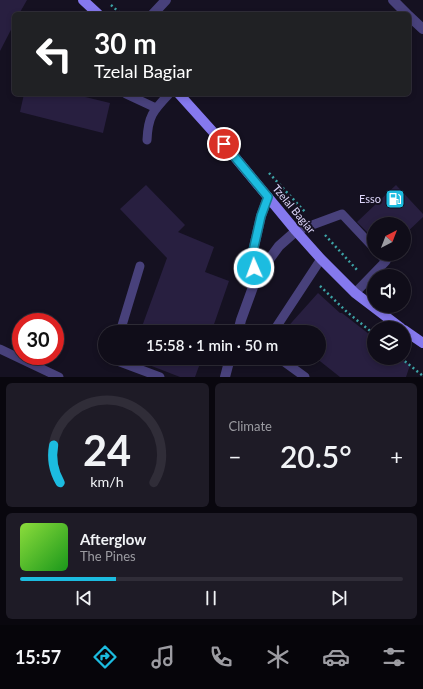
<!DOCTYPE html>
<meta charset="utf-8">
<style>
:root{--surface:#100d19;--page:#1e1b26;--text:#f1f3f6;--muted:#9c9ca2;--line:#302d38;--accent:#1cbce0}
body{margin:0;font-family:Lato,sans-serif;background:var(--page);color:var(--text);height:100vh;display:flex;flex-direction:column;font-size:15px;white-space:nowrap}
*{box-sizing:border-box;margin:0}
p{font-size:13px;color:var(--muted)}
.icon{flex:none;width:22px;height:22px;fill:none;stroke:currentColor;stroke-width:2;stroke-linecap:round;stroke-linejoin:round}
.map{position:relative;height:377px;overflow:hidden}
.drawer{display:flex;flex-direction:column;gap:6px;padding:6px;background:#09070e;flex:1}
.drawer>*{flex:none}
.top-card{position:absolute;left:12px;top:12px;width:399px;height:84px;border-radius:6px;box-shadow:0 2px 6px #0003,0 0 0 1px var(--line);background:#202124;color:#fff;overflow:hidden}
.needle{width:26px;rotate:42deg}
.buttons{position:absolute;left:367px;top:217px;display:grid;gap:8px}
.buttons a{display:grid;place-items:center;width:44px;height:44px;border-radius:50%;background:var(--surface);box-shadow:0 2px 6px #0003,0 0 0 1px var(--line);font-size:20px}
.speed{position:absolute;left:12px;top:313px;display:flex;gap:8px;font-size:20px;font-weight:700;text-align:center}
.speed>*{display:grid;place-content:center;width:52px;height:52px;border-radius:50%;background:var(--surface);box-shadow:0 2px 6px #0003,0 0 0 1px var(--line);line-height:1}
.speed .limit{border:6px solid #d22;background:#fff;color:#111}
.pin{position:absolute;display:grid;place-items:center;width:34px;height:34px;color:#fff;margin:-17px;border:2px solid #fff;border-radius:50%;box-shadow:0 1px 4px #0007}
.me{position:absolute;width:44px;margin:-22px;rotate:358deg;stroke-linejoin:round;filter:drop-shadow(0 0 3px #0008)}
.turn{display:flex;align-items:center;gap:14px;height:84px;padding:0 16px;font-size:18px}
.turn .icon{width:52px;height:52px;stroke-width:2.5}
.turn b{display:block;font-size:28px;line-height:34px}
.big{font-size:30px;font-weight:600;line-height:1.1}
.drawer .tile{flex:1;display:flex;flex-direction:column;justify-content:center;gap:6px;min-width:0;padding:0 14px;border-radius:6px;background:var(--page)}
.drawer .dial{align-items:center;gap:0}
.dial svg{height:104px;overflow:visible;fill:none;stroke:var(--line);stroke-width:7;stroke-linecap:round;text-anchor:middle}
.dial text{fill:var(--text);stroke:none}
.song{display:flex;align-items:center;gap:12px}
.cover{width:48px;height:48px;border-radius:6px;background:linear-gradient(135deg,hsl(90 70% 55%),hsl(120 70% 35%))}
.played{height:4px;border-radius:2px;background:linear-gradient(90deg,var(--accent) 25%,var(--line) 25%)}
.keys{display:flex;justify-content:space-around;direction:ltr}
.heat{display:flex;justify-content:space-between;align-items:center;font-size:22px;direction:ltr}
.drawer .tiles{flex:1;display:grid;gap:6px;grid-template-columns:1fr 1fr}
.tile:last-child{grid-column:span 2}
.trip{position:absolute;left:98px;top:325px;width:228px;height:40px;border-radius:20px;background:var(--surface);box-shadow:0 2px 6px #0003,0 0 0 1px var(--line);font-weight:600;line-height:40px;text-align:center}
.dock{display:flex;height:64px;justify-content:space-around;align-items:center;background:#06050a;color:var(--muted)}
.dock .icon{width:28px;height:28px}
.dock .current{color:var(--accent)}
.dock b{font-size:18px;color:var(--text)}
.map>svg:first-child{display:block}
</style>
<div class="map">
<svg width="423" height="377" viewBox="0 0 423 377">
<rect width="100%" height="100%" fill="#151121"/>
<g fill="#281f40">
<path d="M0,0H27L19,14H14V24L0,51Z"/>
<path d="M24,94H73L110,103L103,133L20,112Z"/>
<path d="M146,185L185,225L178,232L214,247L205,272L229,281L212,330L211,329L210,332H140L167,258L120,209Z"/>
<path d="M396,185L423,214V217L404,235V224H374V239L357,222Z"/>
<path d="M318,293L340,313H342L374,338V358H400L410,365L406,377H340L316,358H319V332H286L284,331Z"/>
<path d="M131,358H202L195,377H180Z"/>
</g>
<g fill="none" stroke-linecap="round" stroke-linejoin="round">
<g stroke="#3da4a7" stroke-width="2.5" stroke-dasharray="2 3" stroke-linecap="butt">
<path d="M111,5L121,14"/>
<path d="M269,173L306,213"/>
<path d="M325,235L358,271"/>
<path d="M320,286L347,312L374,334"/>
<path d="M401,358L423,376"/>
</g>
<g stroke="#48417b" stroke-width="9">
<path d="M126,94L156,108"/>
<path d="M147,140C148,116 153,111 169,94"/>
<path d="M296,231L342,214L374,248"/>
<path d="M355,293L386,261L380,254"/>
<path d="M120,332L140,266"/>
<path d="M273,332L321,259"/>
<path d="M0,349L59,377"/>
<path d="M113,358L112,359L160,377"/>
<path d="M279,358L305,377"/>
</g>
<g stroke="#48417b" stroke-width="10">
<path d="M393,0L407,14"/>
<path d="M153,14L166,0"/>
<path d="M409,16L423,29"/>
<path d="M257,276L251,260L261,216L268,197"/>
<path d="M238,332L241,320L257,276L279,246L296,231"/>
<path d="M225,377L230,358"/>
</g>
<g stroke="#8579ee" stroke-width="10">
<path d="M83,0L98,14"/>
<path d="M179,94L224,144L296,231L321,259L355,293L401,328"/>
<path d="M404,330L423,343"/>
</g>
</g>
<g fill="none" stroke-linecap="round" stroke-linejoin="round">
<g stroke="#127a92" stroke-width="10">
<path id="route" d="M224,144L268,197L261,216L251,260L254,268"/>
</g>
<use href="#route" stroke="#1cbce0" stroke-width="7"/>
</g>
<defs>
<g id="fuel-square" transform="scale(1)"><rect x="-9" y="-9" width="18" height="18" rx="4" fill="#1cbce0" stroke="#151121"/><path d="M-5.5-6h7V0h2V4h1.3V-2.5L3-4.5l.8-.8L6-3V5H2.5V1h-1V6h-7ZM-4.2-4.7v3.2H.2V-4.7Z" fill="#fff"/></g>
</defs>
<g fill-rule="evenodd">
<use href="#fuel-square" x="395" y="199"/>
</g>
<g text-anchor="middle" stroke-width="4" stroke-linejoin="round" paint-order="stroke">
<g font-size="11" fill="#ddd6fa" stroke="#151121" text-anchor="end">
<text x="381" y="203">Esso</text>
</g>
<g font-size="11" fill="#ddd6fa" stroke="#151121">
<text transform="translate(294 209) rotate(50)" y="4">Tzelal Bagiar</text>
</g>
</g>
</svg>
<div class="buttons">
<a><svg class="needle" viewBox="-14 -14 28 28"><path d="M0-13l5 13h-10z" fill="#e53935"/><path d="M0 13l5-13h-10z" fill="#9c9ca2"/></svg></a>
<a><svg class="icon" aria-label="sound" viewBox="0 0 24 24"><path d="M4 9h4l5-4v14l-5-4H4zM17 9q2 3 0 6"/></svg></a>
<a><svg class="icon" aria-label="layers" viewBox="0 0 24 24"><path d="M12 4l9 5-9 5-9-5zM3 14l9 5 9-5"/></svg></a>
</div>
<div class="speed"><div class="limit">30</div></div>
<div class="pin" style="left:224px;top:144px;background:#d93025"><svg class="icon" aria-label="arrive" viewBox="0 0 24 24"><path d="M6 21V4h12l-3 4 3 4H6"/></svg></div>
<svg class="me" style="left:254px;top:268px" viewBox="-20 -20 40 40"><circle r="17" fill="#1cbce0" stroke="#fff" stroke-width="3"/><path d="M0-11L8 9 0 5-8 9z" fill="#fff"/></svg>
<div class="trip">15:58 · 1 min · 50 m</div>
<div class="top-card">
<div class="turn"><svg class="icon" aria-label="left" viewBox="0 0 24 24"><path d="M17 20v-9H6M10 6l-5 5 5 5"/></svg><div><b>30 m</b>Tzelal Bagiar</div></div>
</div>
</div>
<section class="drawer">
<div class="tiles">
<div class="tile dial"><svg viewBox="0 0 100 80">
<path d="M14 69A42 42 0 1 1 86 69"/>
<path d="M14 69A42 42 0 0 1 9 40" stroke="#1cbce0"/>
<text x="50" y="56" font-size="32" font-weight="700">24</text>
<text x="50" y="72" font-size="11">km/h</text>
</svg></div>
<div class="tile"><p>Climate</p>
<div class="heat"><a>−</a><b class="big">20.5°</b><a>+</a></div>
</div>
<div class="tile">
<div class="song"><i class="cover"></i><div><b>Afterglow</b><p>The Pines</p></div></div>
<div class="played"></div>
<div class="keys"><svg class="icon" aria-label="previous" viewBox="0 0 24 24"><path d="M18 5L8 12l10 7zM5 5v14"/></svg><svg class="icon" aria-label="pause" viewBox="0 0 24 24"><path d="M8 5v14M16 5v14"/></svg><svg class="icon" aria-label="next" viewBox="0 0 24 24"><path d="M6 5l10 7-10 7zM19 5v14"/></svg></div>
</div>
</div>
</section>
<nav class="dock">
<b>15:57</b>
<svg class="icon current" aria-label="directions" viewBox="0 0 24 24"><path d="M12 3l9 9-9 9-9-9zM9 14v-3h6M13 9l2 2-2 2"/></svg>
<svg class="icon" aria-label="music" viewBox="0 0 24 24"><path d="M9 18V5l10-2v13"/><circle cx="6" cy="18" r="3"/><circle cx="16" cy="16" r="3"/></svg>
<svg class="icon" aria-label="phone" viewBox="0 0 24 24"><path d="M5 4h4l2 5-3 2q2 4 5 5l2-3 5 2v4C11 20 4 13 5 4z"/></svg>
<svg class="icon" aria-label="climate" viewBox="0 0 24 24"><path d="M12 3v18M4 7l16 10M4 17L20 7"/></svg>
<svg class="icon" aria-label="car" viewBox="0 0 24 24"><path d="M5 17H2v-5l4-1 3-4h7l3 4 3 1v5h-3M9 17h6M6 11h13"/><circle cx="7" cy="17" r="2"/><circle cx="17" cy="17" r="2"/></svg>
<svg class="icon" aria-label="filters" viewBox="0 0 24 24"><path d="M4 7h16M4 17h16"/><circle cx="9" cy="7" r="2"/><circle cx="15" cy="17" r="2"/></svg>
</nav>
